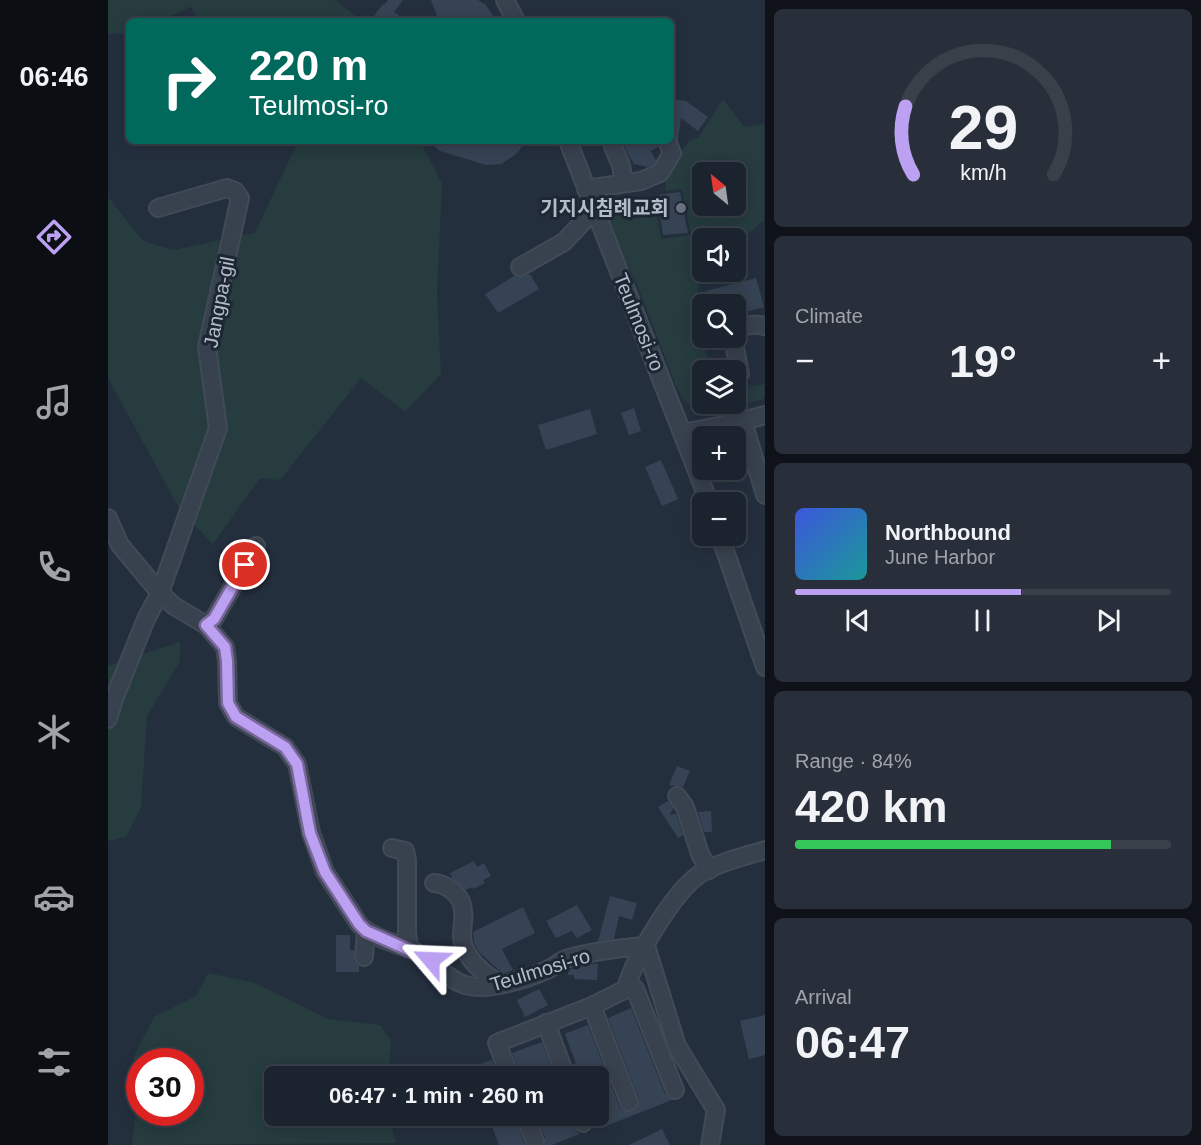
<!DOCTYPE html>
<meta charset="utf-8">
<style>
:root{--surface:#1b232e;--page:#282f3a;--text:#f1f3f6;--muted:#a0a4aa;--line:#39404a;--accent:#bca0f2}
body{margin:0;font-family:Arial,"Noto Sans KR",sans-serif;background:var(--page);color:var(--text);height:100vh;display:flex;flex-direction:column;font-size:22px;white-space:nowrap}
*{box-sizing:border-box;margin:0}
p{font-size:20px;color:var(--muted)}
.icon{flex:none;width:33px;height:33px;fill:none;stroke:currentColor;stroke-width:2;stroke-linecap:round;stroke-linejoin:round}
.map{position:relative;flex:1;overflow:hidden}
.panel{display:flex;flex-direction:column;gap:9px;padding:9px;background:#0f1319;width:436px}
.panel>*{flex:none}
.hud{position:absolute;left:18px;top:18px;width:548px;height:126px;border-radius:9px;box-shadow:0 3px 15px #0003,0 0 0 2px var(--line);background:#00695c;color:#fff;overflow:hidden}
.needle{width:39px;rotate:331deg}
.controls{position:absolute;left:584px;top:162px;display:grid;gap:12px}
.controls a{display:grid;place-items:center;width:54px;height:54px;border-radius:9px;background:var(--surface);box-shadow:0 3px 15px #0003,0 0 0 2px var(--line);font-size:30px}
.speed{position:absolute;left:18px;top:1048px;display:flex;gap:12px;font-size:30px;font-weight:700;text-align:center}
.speed>*{display:grid;place-content:center;width:78px;height:78px;border-radius:50%;background:var(--surface);box-shadow:0 3px 15px #0003,0 0 0 2px var(--line);line-height:1}
.speed .limit{border:9px solid #d22;background:#fff;color:#111}
.pin{position:absolute;display:grid;place-items:center;width:51px;height:51px;color:#fff;margin:-26px;border:3px solid #fff;border-radius:50%;box-shadow:0 2px 6px #0007}
.me{position:absolute;width:66px;margin:-33px;rotate:296deg;stroke-linejoin:round;filter:drop-shadow(0 0 4px #0008)}
.turn{display:flex;align-items:center;gap:21px;height:126px;padding:0 24px;font-size:27px}
.turn .icon{width:78px;height:78px;stroke-width:2.5}
.turn b{display:block;font-size:42px;line-height:51px}
.big{font-size:45px;font-weight:700;line-height:1.1}
.panel .tile{flex:1;display:flex;flex-direction:column;justify-content:center;gap:9px;min-width:0;padding:0 21px;border-radius:9px;background:var(--page)}
.panel .dial{align-items:center;gap:0}
.dial svg{height:156px;overflow:visible;fill:none;stroke:var(--line);stroke-width:7;stroke-linecap:round;text-anchor:middle}
.dial text{fill:var(--text);stroke:none}
.song{display:flex;align-items:center;gap:18px}
.cover{width:72px;height:72px;border-radius:9px;background:linear-gradient(135deg,hsl(230 70% 55%),hsl(180 70% 35%))}
.played{height:6px;border-radius:3px;background:linear-gradient(90deg,var(--accent) 60%,var(--line) 60%)}
.keys{display:flex;justify-content:space-around;direction:ltr}
.heat{display:flex;justify-content:space-between;align-items:center;font-size:33px;direction:ltr}
.charge{height:9px;border-radius:4px;background:linear-gradient(90deg,#34c759 84%,var(--line) 0)}
.trip{position:absolute;left:156px;top:1066px;width:345px;height:60px;border-radius:9px;background:var(--surface);box-shadow:0 3px 15px #0003,0 0 0 2px var(--line);font-weight:700;line-height:60px;text-align:center}
main{display:flex;flex:1;min-height:0}
.tab-bar{display:flex;flex-direction:column;width:108px;justify-content:space-around;align-items:center;background:#0b0e12;color:var(--muted)}
.tab-bar .icon{width:42px;height:42px}
.tab-bar .current{color:var(--accent)}
.tab-bar b{font-size:27px;color:var(--text)}
.map>svg:first-child{display:block}
</style>
<main>
<nav class="tab-bar">
<b>06:46</b>
<svg class="icon current" aria-label="directions" viewBox="0 0 24 24"><path d="M12 3l9 9-9 9-9-9zM9 14v-3h6M13 9l2 2-2 2"/></svg>
<svg class="icon" aria-label="music" viewBox="0 0 24 24"><path d="M9 18V5l10-2v13"/><circle cx="6" cy="18" r="3"/><circle cx="16" cy="16" r="3"/></svg>
<svg class="icon" aria-label="phone" viewBox="0 0 24 24"><path d="M5 4h4l2 5-3 2q2 4 5 5l2-3 5 2v4C11 20 4 13 5 4z"/></svg>
<svg class="icon" aria-label="climate" viewBox="0 0 24 24"><path d="M12 3v18M4 7l16 10M4 17L20 7"/></svg>
<svg class="icon" aria-label="car" viewBox="0 0 24 24"><path d="M5 17H2v-5l4-1 3-4h7l3 4 3 1v5h-3M9 17h6M6 11h13"/><circle cx="7" cy="17" r="2"/><circle cx="17" cy="17" r="2"/></svg>
<svg class="icon" aria-label="filters" viewBox="0 0 24 24"><path d="M4 7h16M4 17h16"/><circle cx="9" cy="7" r="2"/><circle cx="15" cy="17" r="2"/></svg>
</nav>
<div class="map">
<svg width="657" height="1145" viewBox="0 0 657 1145">
<rect width="100%" height="100%" fill="#242f3e"/>
<g fill="#263c3f" fill-rule="evenodd">
<path d="M0,0H227L254,21H92L83,7L50,21H21V33L0,34Z"/>
<path d="M615,99L636,127L656,124V220L627,246V238H594V272H600C575,297 596,342 604,370H594V404H627V390L657,384L656,397L653,400C631,405 600,416 578,402C574,399 571,392 568,386L529,284L508,241L498,210C505,198 533,200 546,198L553,239L583,235L574,189L557,191L558,180L575,149L582,140L590,138ZM594,172H627V206H594Z"/>
<path d="M190,141H312L334,184L329,292L333,374L297,412L253,378L172,480L152,478L105,544L72,510L0,378V197L35,241L65,250L147,233Z"/>
<path d="M72,642V661L39,716L33,807L18,837L0,841V666Z"/>
<path d="M100,973L147,983L220,1019L272,1025L283,1041L280,1077H166V1116H281L288,1143L24,1145L28,1109L25,1058L46,1017L88,996ZM32,1062H82V1113H32Z"/>
</g>
<g fill="#364354">
<path d="M280,0H295L286,12L299,21H262L275,4L276,5Z"/>
<path d="M323,0H370L378,5L388,21H338L329,16Z"/>
<path d="M562,99L578,101L600,117L590,131L573,118L570,141L562,131Z"/>
<path d="M320,141H419L407,155L393,164L378,165L332,151Z"/>
<path d="M527,141H549L550,147L543,151L548,160L545,165L540,167L526,164L516,147Z"/>
<path d="M572,192L580,233L555,235L549,195Z"/>
<path d="M422,274L431,289L390,313L377,294L406,276L413,277Z"/>
<path d="M648,278L656,307L627,315V304H601L598,291Z"/>
<path d="M526,408L533,431L521,435L513,413Z"/>
<path d="M482,409L489,434L438,450L430,425Z"/>
<path d="M553,460L570,499L554,506L537,467Z"/>
<path d="M569,766L582,771L575,787L561,785Z"/>
<path d="M560,801L565,808L562,815L568,814L575,835L570,838L550,807Z"/>
<path d="M603,811L604,832H596L590,812Z"/>
<path d="M366,861L369,867L376,863L383,876L375,880L377,883L365,889L364,887L358,890L344,878L342,873Z"/>
<path d="M502,896L529,903L524,920L511,916L506,939L490,941Z"/>
<path d="M469,905L484,930L469,938L464,931L448,938L438,921Z"/>
<path d="M415,907L427,933L394,949L405,970L395,974L371,952L366,943L365,932Z"/>
<path d="M228,935H242V950H246V961L251,966V972H228Z"/>
<path d="M481,964H490L489,980L466,979V975H460V970Z"/>
<path d="M431,989L440,1005L417,1017L409,1000Z"/>
<path d="M523,1008L557,1094L564,1100L493,1128L490,1122V1077H473L457,1034L480,1025L511,1106L515,1110L524,1112L529,1108L531,1099L500,1018Z"/>
<path d="M657,1015V1055L641,1059L632,1021Z"/>
<path d="M434,1042L447,1077H412L404,1053Z"/>
<path d="M384,1060L391,1077H365L361,1068Z"/>
<path d="M380,1116H407L417,1145H391Z"/>
<path d="M428,1116H462L465,1127L471,1134L444,1145H436L437,1137Z"/>
<path d="M554,1129L562,1145H521Z"/>
</g>
<g fill="none" stroke-linecap="round" stroke-linejoin="round">
<g stroke="#414a57" stroke-width="20">
<g id="minor">
<path d="M397,0L408,21"/>
<path d="M460,141L601,502"/>
<path d="M505,147L513,165L516,183"/>
<path d="M478,189L533,181L552,173L564,153L559,141"/>
<path d="M412,267L456,242L486,210"/>
<path d="M627,334C632,325 646,323 657,326"/>
<path d="M625,338L632,374"/>
<path d="M635,421L657,415"/>
<path d="M575,433L635,421L657,495"/>
<path d="M0,518L12,545L52,593L66,606L98,625L117,647L119,661L120,703L128,717L177,747L189,764L203,833L217,872L251,924C265,939 289,943 308,952C325,960 338,979 357,985C379,992 420,979 441,969C447,966 453,960 461,958C485,951 512,948 538,946L569,1046L608,1110L602,1145"/>
<path d="M612,536L657,667"/>
<path d="M98,625L106,619L148,546"/>
<path d="M0,719L6,699L38,619L52,593L110,428L99,347L132,198L127,191L119,188L50,208"/>
<path d="M569,796L577,807L592,854L601,870"/>
<path d="M284,848L297,851L299,860V932L301,949"/>
<path d="M326,883C339,884 354,895 355,910C357,923 351,934 356,947C363,964 378,975 392,984"/>
<path d="M256,957L258,931"/>
<path d="M484,1006L521,1102"/>
<path d="M438,1023L458,1077"/>
<path d="M402,1077L389,1043L484,1006L518,989"/>
<path d="M567,1090L527,989H518C525,960 566,891 592,874C611,862 635,857 657,850"/>
<path d="M417,1116L427,1141"/>
<path d="M472,1116L475,1123"/>
</g>
</g>
<use href="#minor" stroke="#38414e" stroke-width="16"/>
</g>
<g fill="none" stroke-linecap="round" stroke-linejoin="round">
<g stroke="#7a689d" stroke-width="15">
<path id="route" d="M137,565L106,619L98,625L117,647L119,661L120,703L128,717L177,747L189,764L202,833L217,872L251,924L258,931L323,960"/>
</g>
<use href="#route" stroke="#bca0f2" stroke-width="10"/>
</g>
<circle fill="#6b7280" stroke="#1d2633" stroke-width="2" cx="573" cy="208" r="6"/>
<g text-anchor="middle" stroke-width="6" stroke-linejoin="round" paint-order="stroke">
<g font-size="20" font-weight="bold" fill="#b4bcc9" stroke="#1d2633" text-anchor="end">
<text x="561" y="215">기지시침례교회</text>
</g>
<g font-size="20" fill="#b4bcc9" stroke="#1d2633">
<text transform="translate(111 302) rotate(-79)" y="7">Jangpa-gil</text>
<text transform="translate(531 322) rotate(68)" y="7">Teulmosi-ro</text>
<text transform="translate(432 970) rotate(-17)" y="7">Teulmosi-ro</text>
</g>
</g>
</svg>
<div class="controls">
<a><svg class="needle" viewBox="-14 -14 28 28"><path d="M0-13l5 13h-10z" fill="#e53935"/><path d="M0 13l5-13h-10z" fill="#a0a4aa"/></svg></a>
<a><svg class="icon" aria-label="sound" viewBox="0 0 24 24"><path d="M4 9h4l5-4v14l-5-4H4zM17 9q2 3 0 6"/></svg></a>
<a><svg class="icon" aria-label="search" viewBox="0 0 24 24"><circle cx="10" cy="10" r="6"/><path d="M15 15l6 6"/></svg></a>
<a><svg class="icon" aria-label="layers" viewBox="0 0 24 24"><path d="M12 4l9 5-9 5-9-5zM3 14l9 5 9-5"/></svg></a>
<a>+</a>
<a>−</a>
</div>
<div class="speed"><div class="limit">30</div></div>
<div class="pin" style="left:137px;top:565px;background:#d93025"><svg class="icon" aria-label="arrive" viewBox="0 0 24 24"><path d="M6 21V4h12l-3 4 3 4H6"/></svg></div>
<svg class="me" style="left:323px;top:960px" viewBox="-20 -20 40 40"><path d="M0-17L14 15 0 8-14 15z" fill="#bca0f2" stroke="#fff" stroke-width="4"/></svg>
<div class="trip">06:47 · 1 min · 260 m</div>
<div class="hud">
<div class="turn"><svg class="icon" aria-label="right" viewBox="0 0 24 24"><path d="M7 20v-9h11M14 6l5 5-5 5"/></svg><div><b>220 m</b>Teulmosi-ro</div></div>
</div>
</div>
<section class="panel">
<div class="tile dial"><svg viewBox="0 0 100 80">
<path d="M14 69A42 42 0 1 1 86 69"/>
<path d="M14 69A42 42 0 0 1 10 34" stroke="#bca0f2"/>
<text x="50" y="56" font-size="32" font-weight="700">29</text>
<text x="50" y="72" font-size="11">km/h</text>
</svg></div>
<div class="tile"><p>Climate</p>
<div class="heat"><a>−</a><b class="big">19°</b><a>+</a></div>
</div>
<div class="tile">
<div class="song"><i class="cover"></i><div><b>Northbound</b><p>June Harbor</p></div></div>
<div class="played"></div>
<div class="keys"><svg class="icon" aria-label="previous" viewBox="0 0 24 24"><path d="M18 5L8 12l10 7zM5 5v14"/></svg><svg class="icon" aria-label="pause" viewBox="0 0 24 24"><path d="M8 5v14M16 5v14"/></svg><svg class="icon" aria-label="next" viewBox="0 0 24 24"><path d="M6 5l10 7-10 7zM19 5v14"/></svg></div>
</div>
<div class="tile"><p>Range · 84%</p><b class="big">420 km</b><div class="charge"></div></div>
<div class="tile"><p>Arrival</p><b class="big">06:47</b></div>
</section>
</main>
